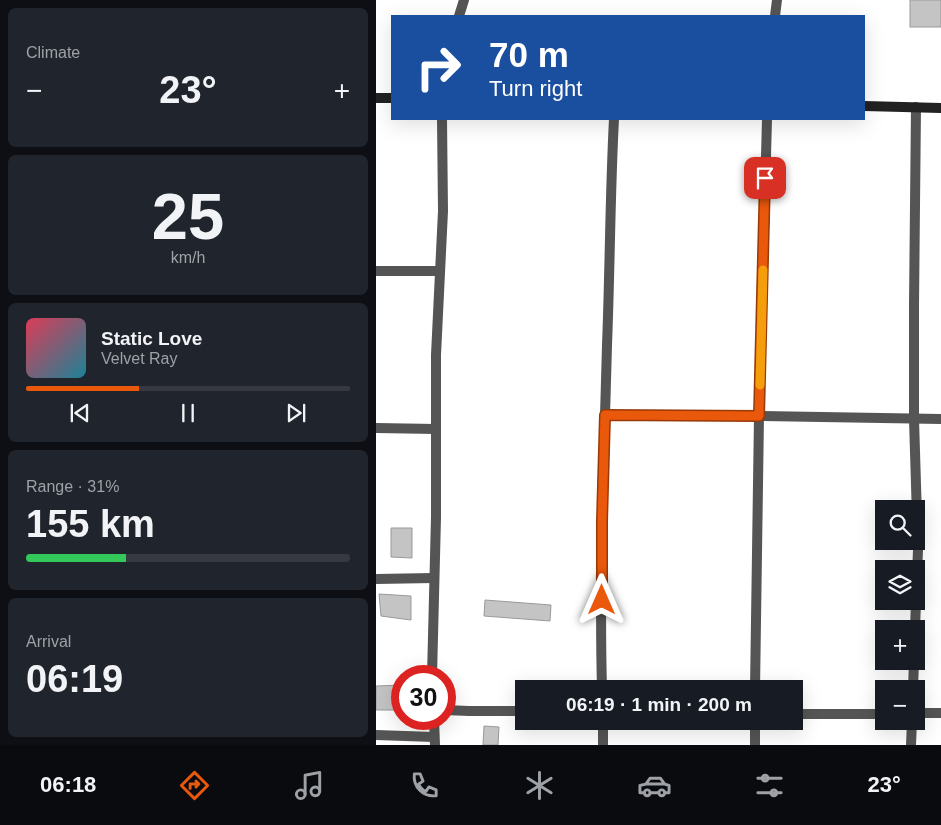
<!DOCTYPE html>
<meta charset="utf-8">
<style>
:root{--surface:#171b24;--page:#20242c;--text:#f1f3f6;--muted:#9ea1a6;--line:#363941;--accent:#ea580c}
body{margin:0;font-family:Helvetica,sans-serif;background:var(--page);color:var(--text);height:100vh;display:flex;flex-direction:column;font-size:19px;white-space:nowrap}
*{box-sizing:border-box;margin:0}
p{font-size:16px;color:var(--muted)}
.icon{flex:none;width:28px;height:28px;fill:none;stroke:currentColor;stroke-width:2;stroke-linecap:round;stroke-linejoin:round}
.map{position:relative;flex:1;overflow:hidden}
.details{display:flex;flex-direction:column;gap:8px;padding:8px;background:#0d0f14;width:376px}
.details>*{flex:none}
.banner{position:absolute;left:15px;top:15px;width:474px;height:105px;border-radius:0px;box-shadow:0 5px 20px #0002;background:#1a4fa0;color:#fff;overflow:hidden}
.fabs{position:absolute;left:499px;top:500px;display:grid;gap:10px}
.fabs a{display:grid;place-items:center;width:50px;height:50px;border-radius:0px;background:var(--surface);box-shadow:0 5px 20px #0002;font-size:25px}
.speed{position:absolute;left:15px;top:665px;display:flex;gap:10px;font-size:25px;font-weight:700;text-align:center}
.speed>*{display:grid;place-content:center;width:65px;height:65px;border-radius:50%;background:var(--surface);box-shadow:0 5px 20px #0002;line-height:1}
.speed .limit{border:8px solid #d22;background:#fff;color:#111}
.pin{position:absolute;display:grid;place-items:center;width:42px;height:42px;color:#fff;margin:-21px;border-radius:10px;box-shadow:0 2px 8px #0006}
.me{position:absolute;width:55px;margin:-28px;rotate:0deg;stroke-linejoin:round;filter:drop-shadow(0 0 4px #0008)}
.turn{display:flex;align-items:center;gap:18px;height:105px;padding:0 15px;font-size:22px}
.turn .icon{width:65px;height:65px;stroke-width:2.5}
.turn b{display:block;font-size:35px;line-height:42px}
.big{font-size:38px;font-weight:800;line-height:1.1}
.details .tile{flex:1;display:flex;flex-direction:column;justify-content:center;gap:8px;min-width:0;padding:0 18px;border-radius:8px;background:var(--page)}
.details .dial{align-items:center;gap:0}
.dial b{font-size:65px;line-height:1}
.song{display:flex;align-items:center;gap:15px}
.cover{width:60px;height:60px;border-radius:8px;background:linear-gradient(135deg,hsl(350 70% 55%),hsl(190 70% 35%))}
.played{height:5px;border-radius:2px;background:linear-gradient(90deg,var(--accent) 35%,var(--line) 35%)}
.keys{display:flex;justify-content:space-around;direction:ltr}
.heat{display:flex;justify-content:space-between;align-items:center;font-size:28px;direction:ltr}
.charge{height:8px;border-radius:4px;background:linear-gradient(90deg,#34c759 31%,var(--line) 0)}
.trip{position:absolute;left:139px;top:680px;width:288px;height:50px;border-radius:0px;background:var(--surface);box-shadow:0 5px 20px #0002;font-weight:800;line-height:50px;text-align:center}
.tabs{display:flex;height:80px;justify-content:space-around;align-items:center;background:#090b0e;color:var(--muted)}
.tabs .icon{width:35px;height:35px}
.tabs .current{color:var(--accent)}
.tabs b{font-size:22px;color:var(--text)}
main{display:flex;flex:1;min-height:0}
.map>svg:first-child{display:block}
</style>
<main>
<section class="details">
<div class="tile"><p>Climate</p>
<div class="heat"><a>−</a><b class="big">23°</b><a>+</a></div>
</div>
<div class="tile dial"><b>25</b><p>km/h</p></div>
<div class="tile">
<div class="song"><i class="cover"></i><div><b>Static Love</b><p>Velvet Ray</p></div></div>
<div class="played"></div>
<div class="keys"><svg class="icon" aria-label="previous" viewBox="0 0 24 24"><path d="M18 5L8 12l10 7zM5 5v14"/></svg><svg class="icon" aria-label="pause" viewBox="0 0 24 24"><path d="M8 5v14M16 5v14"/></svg><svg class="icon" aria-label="next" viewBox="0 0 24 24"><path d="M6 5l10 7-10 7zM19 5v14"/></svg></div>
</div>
<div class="tile"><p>Range · 31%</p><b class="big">155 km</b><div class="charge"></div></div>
<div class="tile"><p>Arrival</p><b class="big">06:19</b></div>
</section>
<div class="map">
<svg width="565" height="745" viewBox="0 0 565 745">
<rect width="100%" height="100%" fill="#fff"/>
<g fill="#c4c4c4" stroke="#999">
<rect x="534" y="0" width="31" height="27"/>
<path d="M15,528H36V558L15,557Z"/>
<path d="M3,594L35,596V620L5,616Z"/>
<path d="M109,600L175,605L174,621L108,616Z"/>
<path d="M26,685V710H0V686Z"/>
<path d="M108,726L123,727L122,745H107Z"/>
</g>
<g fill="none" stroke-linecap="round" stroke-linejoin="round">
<g stroke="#555" stroke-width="10">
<path d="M83,16L88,0"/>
<path d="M399,16L401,0"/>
<path d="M0,271H64"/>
<path d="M229,415L383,416L565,419"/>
<path d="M0,428L60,429"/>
<path d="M0,579L58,578"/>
<path d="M540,598L542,550L538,419V305L540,107"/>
<path d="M539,629L540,601"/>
<path d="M56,676L60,517V355L67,211L66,119"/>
<path d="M226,689C223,574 228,460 231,345C234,270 234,194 238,119"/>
<path d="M379,689L383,416L391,119"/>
<path d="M537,689L538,661"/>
<path d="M69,710L93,711H148"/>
<path d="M540,713H565"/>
<path d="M418,714H508"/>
<path d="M58,719L59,745"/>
<path d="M0,735L58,737"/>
<path d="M227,745V721"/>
<path d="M379,745V721"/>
<path d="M535,745L536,721"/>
</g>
<g stroke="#222" stroke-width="10">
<path d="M0,98H16"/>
<path d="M488,106L565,108"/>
</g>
</g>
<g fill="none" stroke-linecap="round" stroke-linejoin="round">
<g stroke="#983908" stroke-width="12">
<path id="route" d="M226,600V521L229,415L383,416L389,178"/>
</g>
<use href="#route" stroke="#ea580c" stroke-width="9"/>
<path stroke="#f59e0b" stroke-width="9" d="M384,385L387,270"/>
</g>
</svg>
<div class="fabs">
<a><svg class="icon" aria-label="search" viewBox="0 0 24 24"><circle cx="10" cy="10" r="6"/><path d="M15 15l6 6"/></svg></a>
<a><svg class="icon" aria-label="layers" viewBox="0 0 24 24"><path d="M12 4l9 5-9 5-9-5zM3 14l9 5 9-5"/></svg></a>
<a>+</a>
<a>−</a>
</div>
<div class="speed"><div class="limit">30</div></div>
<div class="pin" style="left:389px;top:178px;background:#d93025"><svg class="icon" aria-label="arrive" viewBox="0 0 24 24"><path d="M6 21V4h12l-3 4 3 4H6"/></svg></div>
<svg class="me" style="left:226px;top:600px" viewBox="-20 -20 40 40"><path d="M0-17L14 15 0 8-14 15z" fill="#ea580c" stroke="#fff" stroke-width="4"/></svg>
<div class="trip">06:19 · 1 min · 200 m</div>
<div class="banner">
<div class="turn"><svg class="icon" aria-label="right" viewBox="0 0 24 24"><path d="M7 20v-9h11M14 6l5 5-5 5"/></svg><div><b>70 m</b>Turn right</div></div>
</div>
</div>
</main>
<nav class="tabs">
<b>06:18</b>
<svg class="icon current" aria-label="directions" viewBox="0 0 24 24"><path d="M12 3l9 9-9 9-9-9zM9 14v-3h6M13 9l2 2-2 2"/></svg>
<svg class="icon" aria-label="music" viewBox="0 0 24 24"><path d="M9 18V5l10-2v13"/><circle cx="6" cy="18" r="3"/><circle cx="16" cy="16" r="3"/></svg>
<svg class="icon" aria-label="phone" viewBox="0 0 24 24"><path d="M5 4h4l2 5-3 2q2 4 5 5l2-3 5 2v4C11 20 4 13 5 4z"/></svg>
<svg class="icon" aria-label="climate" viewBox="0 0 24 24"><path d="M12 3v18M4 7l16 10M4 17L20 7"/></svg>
<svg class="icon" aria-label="car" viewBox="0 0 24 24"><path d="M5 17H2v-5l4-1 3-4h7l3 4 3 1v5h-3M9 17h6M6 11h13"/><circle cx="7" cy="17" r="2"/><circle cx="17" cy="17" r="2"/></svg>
<svg class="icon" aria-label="filters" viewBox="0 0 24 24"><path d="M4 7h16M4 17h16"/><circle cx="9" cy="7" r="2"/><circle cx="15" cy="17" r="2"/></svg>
<b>23°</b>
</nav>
